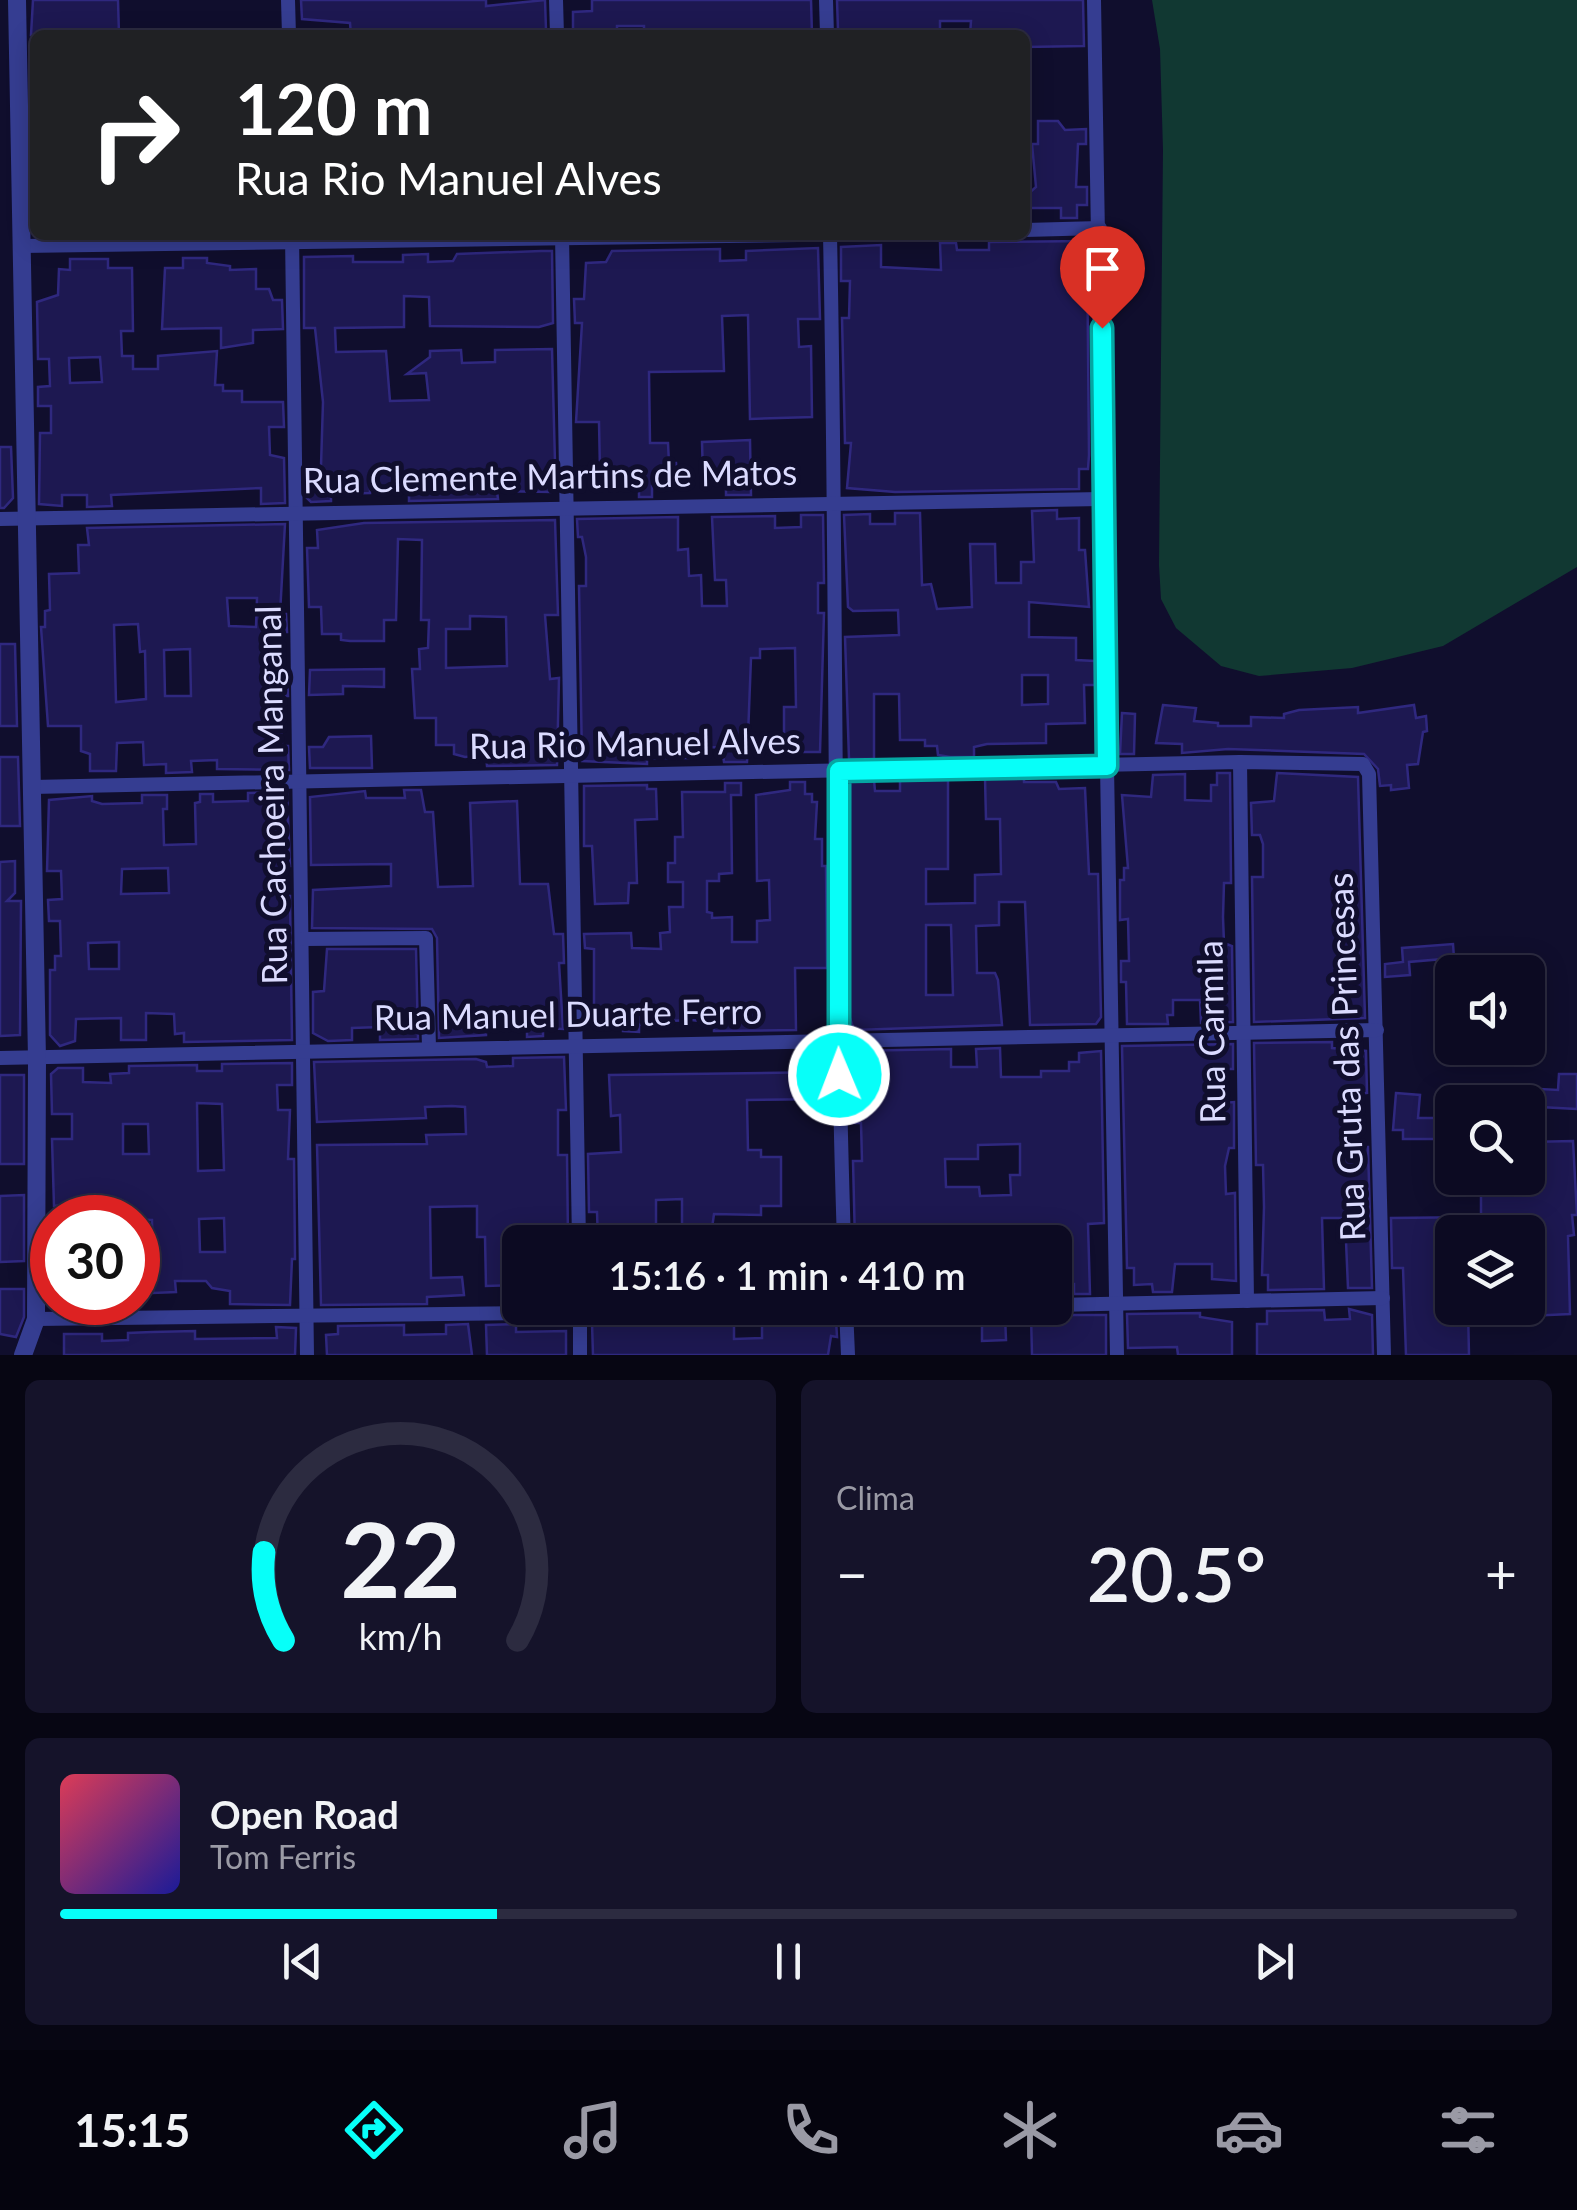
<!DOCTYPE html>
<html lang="pt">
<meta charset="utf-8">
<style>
:root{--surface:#0c0a22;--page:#15132a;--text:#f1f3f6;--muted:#9a9aa5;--line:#2c2b40;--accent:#07fff9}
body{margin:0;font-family:Lato,sans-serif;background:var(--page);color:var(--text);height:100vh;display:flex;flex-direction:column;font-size:38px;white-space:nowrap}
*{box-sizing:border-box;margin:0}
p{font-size:32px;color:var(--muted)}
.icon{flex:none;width:55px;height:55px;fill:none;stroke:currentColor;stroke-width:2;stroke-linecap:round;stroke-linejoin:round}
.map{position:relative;height:1355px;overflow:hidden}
.panel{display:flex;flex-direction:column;gap:25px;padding:25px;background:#070613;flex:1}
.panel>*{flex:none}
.hud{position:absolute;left:30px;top:30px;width:1000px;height:210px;border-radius:15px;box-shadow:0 5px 25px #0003,0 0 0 2px var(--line);background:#202124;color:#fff;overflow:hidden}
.buttons{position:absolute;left:1435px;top:955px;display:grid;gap:20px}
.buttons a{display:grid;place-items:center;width:110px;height:110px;border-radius:15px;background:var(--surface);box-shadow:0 5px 25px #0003,0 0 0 2px var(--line);font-size:50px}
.speed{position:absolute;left:30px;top:1195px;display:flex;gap:20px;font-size:50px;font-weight:700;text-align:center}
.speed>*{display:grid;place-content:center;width:130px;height:130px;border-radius:50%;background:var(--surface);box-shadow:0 5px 25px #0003,0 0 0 2px var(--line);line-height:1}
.speed .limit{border:15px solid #d22;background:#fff;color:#111}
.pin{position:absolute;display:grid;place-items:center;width:85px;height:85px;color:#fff;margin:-102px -42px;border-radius:50% 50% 50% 0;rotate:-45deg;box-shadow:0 0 10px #0007}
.pin .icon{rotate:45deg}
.me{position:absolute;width:110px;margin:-55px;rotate:359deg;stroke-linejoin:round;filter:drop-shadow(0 0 8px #0008)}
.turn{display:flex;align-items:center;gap:35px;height:210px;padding:0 40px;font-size:45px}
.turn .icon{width:130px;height:130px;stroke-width:2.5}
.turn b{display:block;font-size:70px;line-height:85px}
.big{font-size:75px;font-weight:600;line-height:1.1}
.panel .card{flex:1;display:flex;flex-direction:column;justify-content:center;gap:15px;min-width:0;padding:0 35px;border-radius:15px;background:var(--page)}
.panel .dial{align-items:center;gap:0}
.dial svg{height:260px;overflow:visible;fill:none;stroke:var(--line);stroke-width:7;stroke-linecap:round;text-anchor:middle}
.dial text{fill:var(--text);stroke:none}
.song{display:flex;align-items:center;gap:30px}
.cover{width:120px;height:120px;border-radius:15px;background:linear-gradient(135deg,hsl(350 70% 55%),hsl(240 70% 35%))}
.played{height:10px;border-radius:5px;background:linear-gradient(90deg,var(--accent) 30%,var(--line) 30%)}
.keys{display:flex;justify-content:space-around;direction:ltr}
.heat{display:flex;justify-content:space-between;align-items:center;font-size:55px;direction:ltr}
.panel .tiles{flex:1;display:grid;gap:25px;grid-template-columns:1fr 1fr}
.card:last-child{grid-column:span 2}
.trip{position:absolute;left:502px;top:1225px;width:570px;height:100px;border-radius:15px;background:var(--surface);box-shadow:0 5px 25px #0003,0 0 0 2px var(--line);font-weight:600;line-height:100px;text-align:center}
.dock{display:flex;height:160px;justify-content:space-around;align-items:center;background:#05040e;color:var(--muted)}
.dock .icon{width:70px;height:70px}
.dock .active{color:var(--accent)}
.dock b{font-size:45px;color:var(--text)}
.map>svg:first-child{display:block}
</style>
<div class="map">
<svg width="1577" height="1355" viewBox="0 0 1577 1355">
<rect width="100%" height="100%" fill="#100e2d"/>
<path fill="#113832" d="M1152,0H1577V567L1443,646L1352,668L1259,676L1221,666L1176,628L1161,599L1159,565L1163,150L1160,49Z"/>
<g fill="#1d1851" stroke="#2f287f" stroke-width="2.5" fill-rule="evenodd">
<path d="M33,0H118L119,35H31Z"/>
<path d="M301,0H486V6L545,0L546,30L527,31L528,35H351L350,23L302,19Z"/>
<path d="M592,0H811L812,35H644V26H617V35H573V12L592,11Z"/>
<path d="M837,0H1083L1084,46L1025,47V35H970L971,21H940V35H856V31L838,30Z"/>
<path d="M1038,121H1058L1065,130L1086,129V144H1078L1076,187H1087V205H1077V218H1061V208H1028L1029,193L1036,187L1032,144H1038Z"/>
<path d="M1087,241L1089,455L1088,469H1079V489L895,492L847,488L851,443H845L842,318H849L850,281H841V247L881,245V267L941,270L940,243H956L957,250H989V242Z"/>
<path d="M818,248L820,319H798L799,347L811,346L812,417L750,419L748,315L722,316L724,371L649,372L650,443H668L669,463H676L677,477H670V486H652V497H639V470L600,471L599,422H576L582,323H575L574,299H584L586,263L606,262L612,251L720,249V261L746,260V251Z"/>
<path d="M541,251H552L553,323L539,327L430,326L429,297L404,296V327L335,328L336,352L386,351L390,401L429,400L426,373L407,374L430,357V351L461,350L462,363L495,362V350L552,349L555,462L551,463V492L497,491L498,499L409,501V488L370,487V493L331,494V501L311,502L306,497V486H315L316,467L321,466L323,402L315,328H304V257L353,256V262H403V255L428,254V262L453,261L457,254Z"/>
<path d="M183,258H207V263L230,266V270L256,269V289H269L273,300H282L283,329L253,330V343L221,348V328L162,329L165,268H183Z"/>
<path d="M70,259H108V268H132L133,331H121L122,356H133V369H158V356L217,351L215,385H223V391H242V402H283L284,427H269L270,455L284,458L285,503L261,504V488L111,495L112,506L87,507V495H62V506L39,504L40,433H51V406H38V387L50,386L49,359H38L37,302L58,295L59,269L70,270ZM100,357L102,382L70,383L69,358Z"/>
<path d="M750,440L751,495H726V480L703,477L702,442Z"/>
<path d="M0,447H11L13,498L4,508H0Z"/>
<path d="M1057,510V519L1079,518V550H1085L1089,607L1029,602V637L1076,638V660L1095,661V685H1084L1085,723L1046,724V743L987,744L974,747V757H950L938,755L937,746H925V740H900L899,694H874V759H849L845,637L899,635L898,610L853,611L848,607L844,515L870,514V524H895V513H920L922,585L931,584L937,609L972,607L970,544H995L996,583H1021V562H1034L1032,511ZM1022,675H1048V704L1022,705Z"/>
<path d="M801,515H823L824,583H818V613H824L820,752H784V707H796L795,648L760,649V658H751L747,762H724L722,747L691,748L692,758H647V764L582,761L579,586H586V557L582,537H578L577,519L678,517V550L688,549L689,576L701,575L702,606H727L726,580H715L712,517L775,516V528L801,527Z"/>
<path d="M555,520L558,615H545L550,679L559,678L557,765L487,766L486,755L465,757L454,754V745H436V718H415L412,669H420L419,649L428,648L429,620H421L422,540L398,539L396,620H384V641H350L341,640V634H322L321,607H309L307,548H318L317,530L364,523ZM470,616L506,617L507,666L446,668V629H470Z"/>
<path d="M285,524L280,614H286L287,632H280L281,672H287L288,696H280L282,746H288L289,770L217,769V760L191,761L192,772L166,773V764L144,765L143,742L117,743L116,771H90V754L81,751V726H48L41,627H45V611L50,610L49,574L79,573L78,545H89L87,528ZM227,598H257L256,627L229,626ZM138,624L140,652L145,651L146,699L116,702L114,625ZM190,649L191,696H165L164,650Z"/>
<path d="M0,644H15L17,726H0Z"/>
<path d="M384,669V687L343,686V694L309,695L310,670Z"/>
<path d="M1163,705L1196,708L1194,721L1218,723V726H1251V717L1284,718V714L1299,710L1358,707V713L1414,705L1416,718L1426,716L1427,731L1423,732L1418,764L1407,765L1409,788L1391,790V785L1380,786L1378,769L1364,754L1228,749L1182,753V744L1156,743Z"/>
<path d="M1122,713L1135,714L1134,754H1120Z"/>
<path d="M371,736L372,768H310L309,747H323L329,737Z"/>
<path d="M0,757H18L20,826H0Z"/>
<path d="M1217,773H1230L1231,883H1224L1223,917L1224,943L1232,946L1233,1022L1201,1023L1200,1000H1173V1015H1167L1168,1024H1127L1126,982H1121V961H1129L1128,919L1120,920V880H1124V868H1128L1122,795L1151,797L1153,775L1185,774V800L1211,801V785H1217Z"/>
<path d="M1277,773L1358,777L1365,1018L1254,1022L1252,877H1263V844L1260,835H1252L1251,803L1274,801Z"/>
<path d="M985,778H1024V782H1056L1059,789L1085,788L1089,874H1098L1101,1017L1096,1024L1030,1025L1025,902H999V925L976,926L977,973H995L998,980L1002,1025L854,1030L849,1015L850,781L874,780L875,791H900V780H948V869H926V904L975,903V875L1001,874L1000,819H986ZM926,925H951L953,995H926Z"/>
<path d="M790,782H805V794H812V802H817L815,839H822V866H826L827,968H795L796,1030L714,1031V1023L692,1020L646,1022L639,1025V1032L623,1031V1025H594V949L585,948L584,934L631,933L632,948L661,949L660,933L670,932L669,907H683V882H668V863H675V837H683L682,792H725V783H741V795H731L732,873L719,874V881H707V912L712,913V918L732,917V942H757V921L770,920L769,880L757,881L756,795L790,790Z"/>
<path d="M647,785V789H656L657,819L635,820L637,883H629L628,903L595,904L592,846H584V786Z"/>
<path d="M404,790H421L425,812H433L438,887L473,886L470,803L517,801L520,884H548L554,934H563L564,963H559L563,1029L543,1028V1036L527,1037V1018H502V1027H486V1035L439,1038L437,938L432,929L312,928L313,890L391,886V864L311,865L310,797L365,791L366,798H405Z"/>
<path d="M287,792L290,866H284V896H290L292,1040L184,1042V1033L175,1034L174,1014L146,1013V1040H121V1018L76,1019L75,1041L60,1046L50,1035V970H55V956H61L60,921H49L48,900L62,899L61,871H47L49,800L92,796V801L102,804L142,803V795H167V809H163L164,845L196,844L195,803L200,802V794H213V802L248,801V793ZM168,868L169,893L121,894L122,869ZM119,942V969H89L88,943Z"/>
<path d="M15,861V893L7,901H21L20,1035L0,1036V862Z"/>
<path d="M1453,944L1454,958L1409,962L1410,975L1385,977V964L1403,962L1402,948Z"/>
<path d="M327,949H416L418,1039L380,1040V1027L352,1028V1040L328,1041L313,1033V992L324,991Z"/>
<path d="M1332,1042V1048L1366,1051L1367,1093L1360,1094V1107H1343L1344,1147H1368L1372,1288H1348L1345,1218H1322L1324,1289L1268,1290V1275H1262L1264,1207L1263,1165H1256L1254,1043Z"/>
<path d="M1233,1044V1069H1222L1223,1103L1234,1102V1148H1229L1225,1166L1226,1194L1235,1193L1236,1281L1212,1279V1264H1175L1172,1292H1153L1152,1284L1134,1285V1268H1127L1122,1046Z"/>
<path d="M1000,1048L1001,1077H1041V1071H1069V1062H1079V1053L1101,1051L1104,1223L1088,1224L1090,1294H1074V1284L1059,1285L1055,1242H855L853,1161H862L861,1123H851L852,1051L951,1049V1067H977L976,1049ZM1020,1144V1175H1010L1011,1195L980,1196L979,1187H946L945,1159H978V1145Z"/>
<path d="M564,1057L566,1110H558V1155H567L568,1239L520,1242V1285L486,1286L485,1237H477V1206L430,1207L431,1278L462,1277L464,1295L427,1297V1304L321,1305L317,1145L427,1144L426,1135L466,1134L465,1107L452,1106L425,1107L426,1118L317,1122L314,1062L476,1059L486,1062L487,1067L513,1066V1058Z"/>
<path d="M292,1063V1085H277L278,1110H290L288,1159H294L295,1259H292L290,1305L230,1304V1291L212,1288L206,1281H175L176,1292L153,1293L152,1220L63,1218V1205L54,1206L52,1139H72V1114H52L51,1074L58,1068H83V1082L111,1083L110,1074L129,1073V1066L197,1065V1071H222V1064ZM197,1103L222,1104L224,1170L198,1171ZM123,1124H148L149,1154H123ZM224,1218L225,1252H200L199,1219Z"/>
<path d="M829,1072L830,1099L747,1100L748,1150H761V1157H781V1206H761V1215L714,1214L710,1242H682V1199L656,1200V1227H646V1242H598L597,1212H589L588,1154L621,1152L620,1115L611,1116L609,1075Z"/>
<path d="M1559,1074H1577V1109L1540,1107L1541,1089L1558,1090Z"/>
<rect x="0" y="1075" width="24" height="89"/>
<path d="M1396,1093L1420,1095L1418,1118H1452V1139H1403V1130H1393Z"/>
<path d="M1573,1141L1577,1215H1572L1574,1235L1568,1236L1570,1314L1528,1316V1232H1452V1308H1468L1469,1355H1406L1403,1268H1392L1391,1218L1481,1217V1180L1528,1178V1142Z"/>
<path d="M24,1195V1261L0,1262V1196Z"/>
<path d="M0,1289H24V1317L16,1337L0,1334Z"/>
<path d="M1349,1309L1372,1315L1373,1355H1257V1324H1267V1311L1324,1310L1325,1320L1350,1319Z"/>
<path d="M1200,1313V1317L1232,1322V1355H1178L1177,1347L1128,1348L1127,1314Z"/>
<path d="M1005,1315L1006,1340L982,1341V1316Z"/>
<path d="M1031,1315H1106V1355H1032Z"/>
<path d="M806,1320H836L837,1337L831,1336L828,1355H593L592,1323L734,1321V1339L762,1338V1321H774L775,1325Z"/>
<path d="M468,1324L472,1355H327L326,1335L338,1334V1326L404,1325V1335L446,1334V1325Z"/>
<path d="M516,1324V1332L566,1331V1355H487L486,1325Z"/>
<path d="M276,1327L296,1328L295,1355H64V1334H102V1341L128,1340V1333L152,1332L195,1331V1339L277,1338Z"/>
</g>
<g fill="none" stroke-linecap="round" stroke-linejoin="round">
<g stroke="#353d91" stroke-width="14">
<path d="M288,0L289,35"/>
<path d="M556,0L557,35"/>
<path d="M826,0L827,35"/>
<path d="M1094,0L1117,1355"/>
<path d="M1025,230L1100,228"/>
<path d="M292,235L307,1355"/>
<path d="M562,235L579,1242"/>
<path d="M830,235C837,571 833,907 844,1242"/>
<path d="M21,246L798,235"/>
<path d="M0,519L1102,499"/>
<path d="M1240,762L1247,1301"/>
<path d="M32,787L1240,762L1363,764L1369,774L1384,1355"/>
<path d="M304,939L426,938L429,1047"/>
<path d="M0,1058L1377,1030"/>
<path d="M1055,1305L1383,1298"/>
<path d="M580,1308V1355"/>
<path d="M846,1308L848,1355"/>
<path d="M36,1319L945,1308"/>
</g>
<path stroke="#353d91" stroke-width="18" d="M17,0L37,1059L36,1319L23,1355"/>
</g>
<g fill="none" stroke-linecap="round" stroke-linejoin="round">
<g stroke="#05a6a2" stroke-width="25">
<path id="route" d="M839,1075V771L1107,766L1102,328"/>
</g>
<use href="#route" stroke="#07fff9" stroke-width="18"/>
</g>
<g text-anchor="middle" stroke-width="10" stroke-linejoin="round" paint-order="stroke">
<g font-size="35" fill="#dbdbff" stroke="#100e2d">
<text transform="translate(550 477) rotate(-1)" y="12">Rua Clemente Martins de Matos</text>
<text transform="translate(635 744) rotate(-1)" y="12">Rua Rio Manuel Alves</text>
<text transform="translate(272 795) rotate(-91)" y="12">Rua Cachoeira Manganal</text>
<text transform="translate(568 1015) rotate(-1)" y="12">Rua Manuel Duarte Ferro</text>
<text transform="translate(1212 1032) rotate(-91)" y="12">Rua Carmila</text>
<text transform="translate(1347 1057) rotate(-92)" y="12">Rua Gruta das Princesas</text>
</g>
</g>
</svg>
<div class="buttons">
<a><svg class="icon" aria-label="sound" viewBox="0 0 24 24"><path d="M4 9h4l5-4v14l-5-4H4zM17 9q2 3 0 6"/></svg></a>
<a><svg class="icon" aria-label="search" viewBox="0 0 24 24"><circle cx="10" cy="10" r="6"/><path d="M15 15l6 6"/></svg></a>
<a><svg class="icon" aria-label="layers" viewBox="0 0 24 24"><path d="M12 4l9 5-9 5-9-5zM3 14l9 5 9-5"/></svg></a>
</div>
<div class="speed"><div class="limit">30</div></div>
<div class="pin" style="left:1102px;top:328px;background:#d93025"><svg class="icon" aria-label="arrive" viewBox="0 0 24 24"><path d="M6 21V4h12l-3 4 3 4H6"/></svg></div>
<svg class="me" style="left:839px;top:1075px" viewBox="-20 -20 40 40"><circle r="17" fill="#07fff9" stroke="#fff" stroke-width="3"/><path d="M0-11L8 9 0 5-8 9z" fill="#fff"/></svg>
<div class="trip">15:16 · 1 min · 410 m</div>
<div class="hud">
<div class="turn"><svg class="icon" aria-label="right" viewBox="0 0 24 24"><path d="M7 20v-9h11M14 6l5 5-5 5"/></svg><div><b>120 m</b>Rua Rio Manuel Alves</div></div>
</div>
</div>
<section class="panel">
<div class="tiles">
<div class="card dial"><svg viewBox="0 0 100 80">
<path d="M14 69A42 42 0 1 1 86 69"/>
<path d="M14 69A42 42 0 0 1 8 42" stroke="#07fff9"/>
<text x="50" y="56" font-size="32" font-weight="700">22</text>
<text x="50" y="72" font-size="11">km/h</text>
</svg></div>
<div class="card"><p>Clima</p>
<div class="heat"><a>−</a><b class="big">20.5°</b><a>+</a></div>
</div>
<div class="card">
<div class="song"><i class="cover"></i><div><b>Open Road</b><p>Tom Ferris</p></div></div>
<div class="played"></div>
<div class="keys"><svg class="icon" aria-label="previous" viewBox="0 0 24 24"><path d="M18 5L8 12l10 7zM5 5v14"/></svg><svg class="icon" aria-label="pause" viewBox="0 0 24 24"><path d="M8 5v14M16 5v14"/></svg><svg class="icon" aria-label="next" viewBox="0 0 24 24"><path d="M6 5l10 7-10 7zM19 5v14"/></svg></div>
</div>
</div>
</section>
<nav class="dock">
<b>15:15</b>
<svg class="icon active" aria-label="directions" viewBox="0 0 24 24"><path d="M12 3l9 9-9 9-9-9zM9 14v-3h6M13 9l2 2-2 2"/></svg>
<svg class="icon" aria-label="music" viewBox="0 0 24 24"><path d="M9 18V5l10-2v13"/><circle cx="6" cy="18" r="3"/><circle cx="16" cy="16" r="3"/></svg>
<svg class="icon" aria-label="phone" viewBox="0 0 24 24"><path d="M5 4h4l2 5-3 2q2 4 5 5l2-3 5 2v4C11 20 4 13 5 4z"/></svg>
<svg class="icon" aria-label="climate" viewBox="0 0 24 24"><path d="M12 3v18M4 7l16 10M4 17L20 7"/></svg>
<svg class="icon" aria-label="car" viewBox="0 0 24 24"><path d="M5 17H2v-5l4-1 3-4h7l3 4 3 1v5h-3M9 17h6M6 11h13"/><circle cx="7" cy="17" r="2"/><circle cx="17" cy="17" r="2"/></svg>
<svg class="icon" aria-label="filters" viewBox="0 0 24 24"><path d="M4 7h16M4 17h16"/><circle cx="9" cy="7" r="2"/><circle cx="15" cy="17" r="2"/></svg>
</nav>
